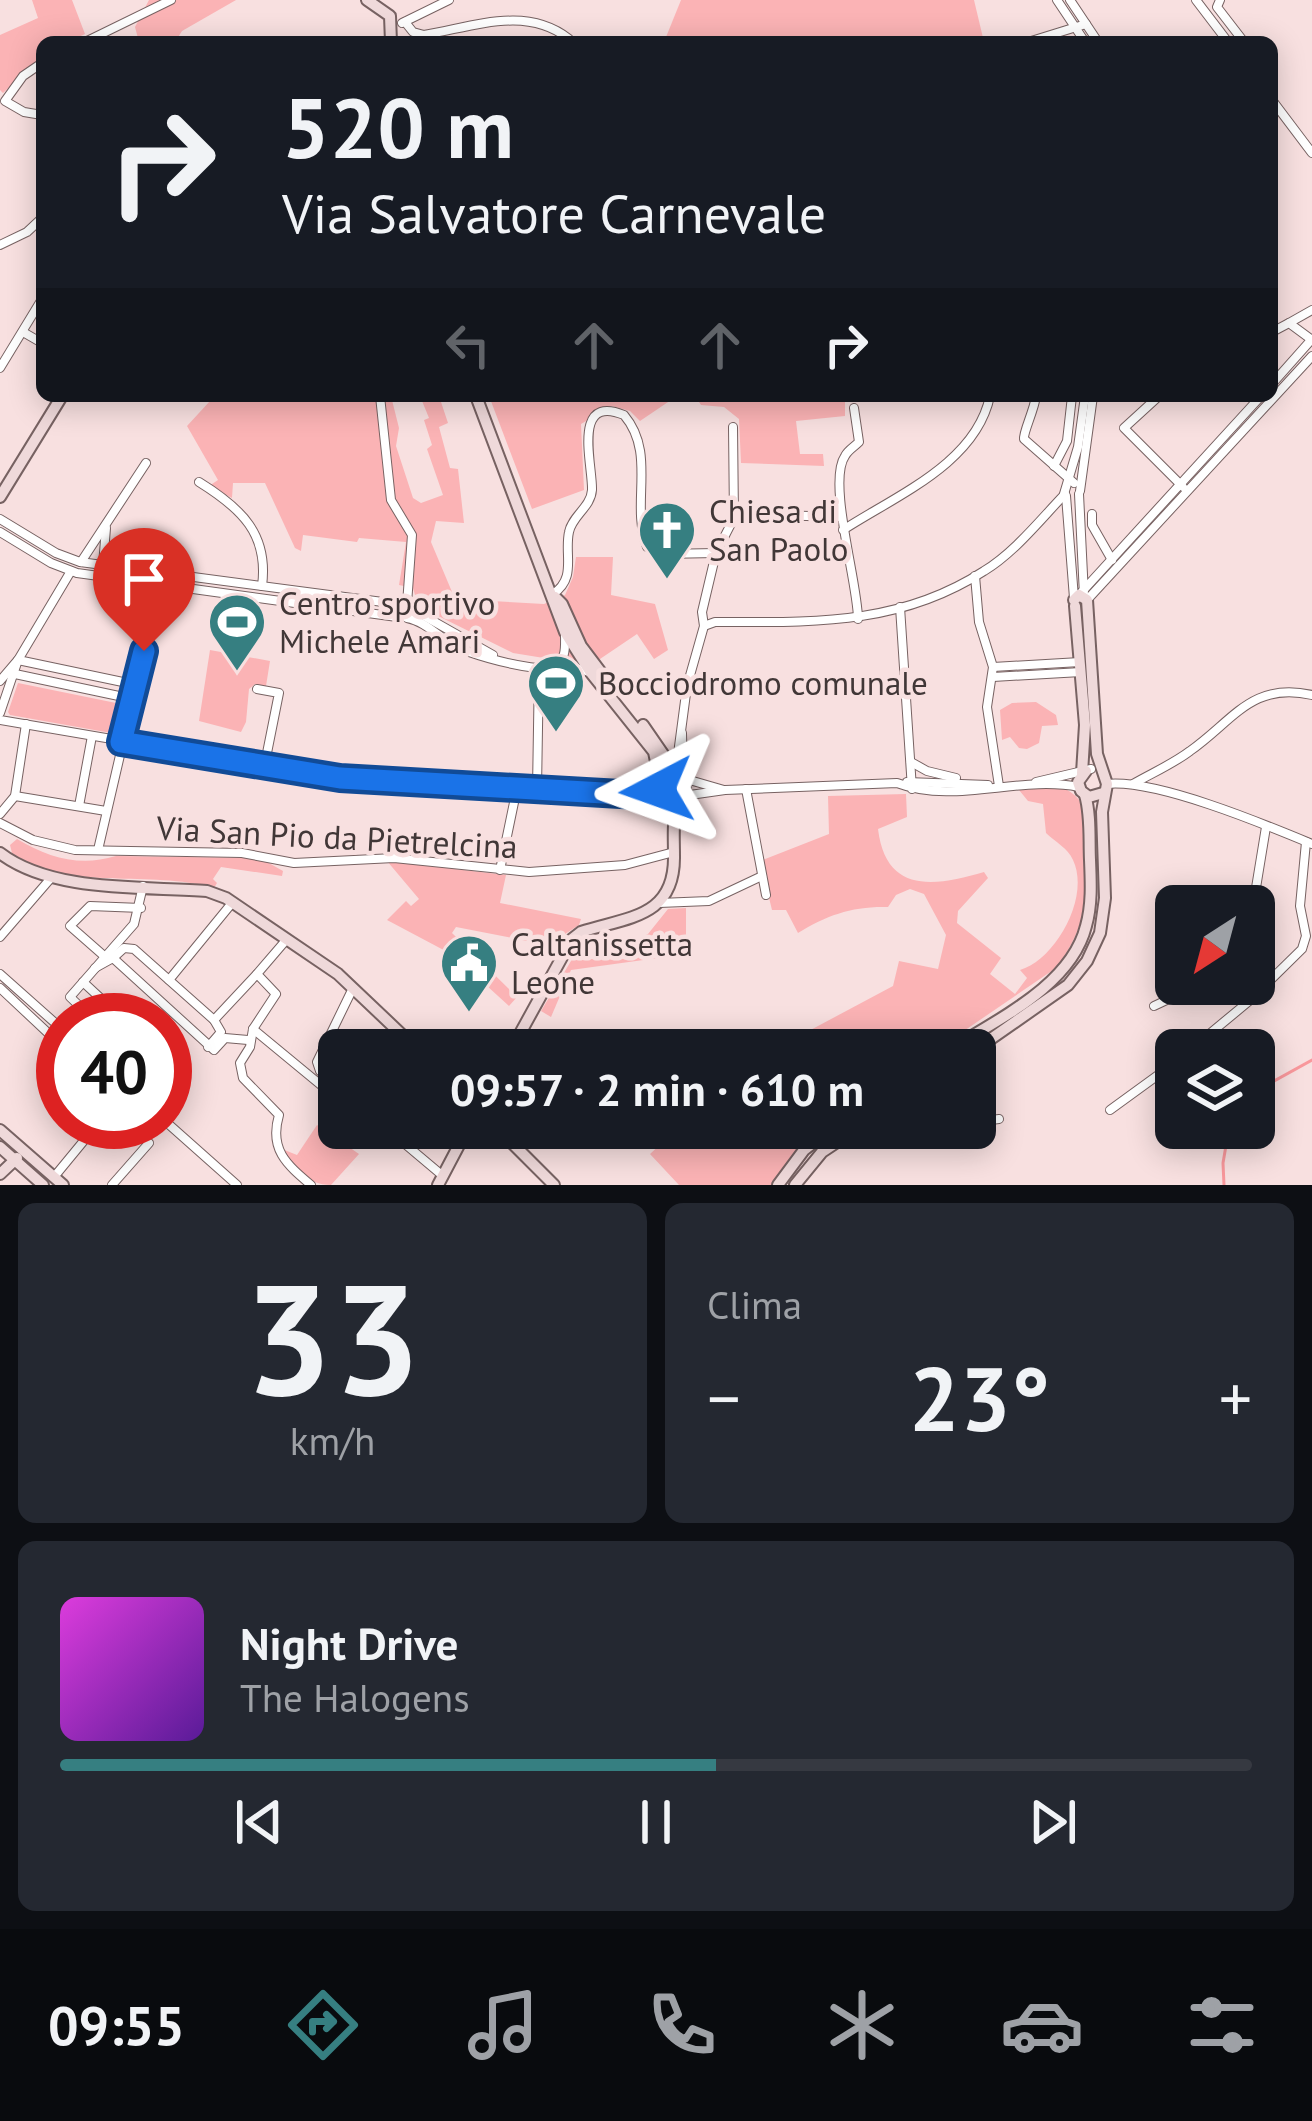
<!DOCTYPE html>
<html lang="it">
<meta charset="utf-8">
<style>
:root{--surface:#171b24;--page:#242831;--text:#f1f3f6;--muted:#9ea1a6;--line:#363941;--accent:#367f81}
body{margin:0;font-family:"PT Sans",sans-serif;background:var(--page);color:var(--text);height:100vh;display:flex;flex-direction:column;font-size:45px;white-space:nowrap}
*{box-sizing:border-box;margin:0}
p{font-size:39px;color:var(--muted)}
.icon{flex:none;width:66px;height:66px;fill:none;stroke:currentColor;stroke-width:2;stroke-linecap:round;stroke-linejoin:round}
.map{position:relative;height:1185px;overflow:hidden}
.side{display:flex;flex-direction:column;gap:18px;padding:18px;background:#0d0f14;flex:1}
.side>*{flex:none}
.hud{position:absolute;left:36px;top:36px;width:1242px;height:366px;border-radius:18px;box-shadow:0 6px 30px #0003;background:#171b24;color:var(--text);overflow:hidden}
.needle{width:78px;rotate:216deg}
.fabs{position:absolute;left:1155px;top:885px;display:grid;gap:24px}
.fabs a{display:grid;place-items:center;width:120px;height:120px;border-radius:18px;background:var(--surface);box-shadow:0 6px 30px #0003;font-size:60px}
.speed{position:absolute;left:36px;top:993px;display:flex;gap:24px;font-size:60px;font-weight:700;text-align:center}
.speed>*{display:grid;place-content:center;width:156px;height:156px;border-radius:50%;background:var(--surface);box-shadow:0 6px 30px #0003;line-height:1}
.speed .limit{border:18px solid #d22;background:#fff;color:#111}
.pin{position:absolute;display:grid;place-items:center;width:102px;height:102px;color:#fff;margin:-123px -51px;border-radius:50% 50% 50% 0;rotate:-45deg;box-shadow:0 0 12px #0007}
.pin .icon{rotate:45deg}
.me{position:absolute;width:132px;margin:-66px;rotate:266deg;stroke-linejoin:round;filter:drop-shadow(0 0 9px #0008)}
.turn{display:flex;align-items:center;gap:42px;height:252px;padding:0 48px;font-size:54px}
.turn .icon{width:156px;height:156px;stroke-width:2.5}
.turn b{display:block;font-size:84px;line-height:102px}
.lanes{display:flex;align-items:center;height:114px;padding:0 48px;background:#0003;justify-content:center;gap:60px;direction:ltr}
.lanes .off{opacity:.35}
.big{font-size:90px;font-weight:800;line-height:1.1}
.side .card{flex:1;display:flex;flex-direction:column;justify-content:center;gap:18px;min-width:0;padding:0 42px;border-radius:18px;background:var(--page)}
.side .dial{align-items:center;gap:0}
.dial b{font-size:156px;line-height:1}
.song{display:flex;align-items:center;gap:36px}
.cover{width:144px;height:144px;border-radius:18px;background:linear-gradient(135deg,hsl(300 70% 55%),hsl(270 70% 35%))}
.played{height:12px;border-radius:6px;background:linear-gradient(90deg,var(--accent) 55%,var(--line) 55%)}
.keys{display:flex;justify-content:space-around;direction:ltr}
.heat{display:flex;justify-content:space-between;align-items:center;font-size:66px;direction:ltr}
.side .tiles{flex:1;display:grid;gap:18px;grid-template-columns:1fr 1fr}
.card:last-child{grid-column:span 2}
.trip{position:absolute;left:318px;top:1029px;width:678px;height:120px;border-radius:18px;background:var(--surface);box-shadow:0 6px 30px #0003;font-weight:800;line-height:120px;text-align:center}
.dock{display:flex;height:192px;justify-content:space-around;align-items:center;background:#090b0e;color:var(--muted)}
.dock .icon{width:84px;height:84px}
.dock .on{color:var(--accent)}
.dock b{font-size:54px;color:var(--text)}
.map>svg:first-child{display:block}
</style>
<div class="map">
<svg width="1312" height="1185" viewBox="0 0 1312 1185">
<rect width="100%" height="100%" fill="#f8e0e0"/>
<g fill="#fbb3b5">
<path d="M32,0H72L85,34L68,42H42V56L3,93L0,90V35L38,18Z"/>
<path d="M149,0H236L182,31L175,42H139L135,27Z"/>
<path d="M681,0H974L984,42H664Z"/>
<path d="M207,396H391L399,428L396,446L413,498L421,503L443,495L427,449L432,445L424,420L429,418L420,396H439L448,423L439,427L450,468L458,469L464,523L436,521L431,542L455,599L544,604L565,595L573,577L576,557H613L611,595L655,604L668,650L654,659L637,634L600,659L552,664L550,659L513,653L418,606L413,588L399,585L406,542L359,538L357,542L303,535L301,551L295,548L265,483H233L232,498L209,486L218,480L187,426L210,401Z"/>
<path d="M489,396H677L640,421L630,411L612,406L581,424L584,490L532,509Z"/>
<path d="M695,396H868L845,402V416L796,421L800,454H823L824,466L741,463L739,419L724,407L701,405Z"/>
<path d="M210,650L270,661L266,686L255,684L249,689L246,722L241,732L199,721Z"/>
<path d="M18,683L121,704L117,734L10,715L8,712Z"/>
<path d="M1036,702L1056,715L1058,725L1042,726L1039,743L1027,749L1019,748L1010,737L1002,740L1000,710L1012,703Z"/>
<path d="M1061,787C1070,791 1078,796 1082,805C1091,826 1089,896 1082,918C1076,937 1068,952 1056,968L936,1050H773L893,986L899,961L938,969L946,935L924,894L910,889L896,895L888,907C853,906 827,915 798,933L786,910H772L760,861L829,834L828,796L906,794L907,817L878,829C886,895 936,886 984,872L988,878L958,911L957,923L1001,958L990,974L1015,994L1027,978L1020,970C1054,961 1091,898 1073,860C1068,848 1055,842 1046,833L1043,804L1028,801L1019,790Z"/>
<path d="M17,839C49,858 80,867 116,856L260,858L283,871L282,876L221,867L213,879L217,883L214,888C149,869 72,893 12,853L10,845Z"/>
<path d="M387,861L506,875L500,903L581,919L579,925L548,945L456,927L452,933L517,997L509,1006L453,955L387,920L406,901L411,906L419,899Z"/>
<path d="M686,908V943L665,957L571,970L551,1017L541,1011L583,941L637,939L648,934L668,909Z"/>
<path d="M317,1125L359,1154L331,1185C307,1185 295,1167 282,1149L297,1155Z"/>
<path d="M678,1128H819L800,1145L773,1185H679L650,1154Z"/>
</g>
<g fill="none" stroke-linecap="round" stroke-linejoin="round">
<g stroke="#f9989c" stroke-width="3">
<path d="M1254,1092L1312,1060"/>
<path d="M1224,1185L1223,1163L1229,1128"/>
</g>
<g stroke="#776262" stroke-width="10">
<g id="street">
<path d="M1057,0L1085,42"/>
<path d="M1070,0L1098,42"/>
<path d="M1196,0L1228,42"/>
<path d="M1220,0L1217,7L1244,42"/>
<path d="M405,22L413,32L424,35C473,27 526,5 569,39"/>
<path d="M402,23L449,0"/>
<path d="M85,42L171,0"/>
<path d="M1028,42L1086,24"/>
<path d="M42,63L23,76L5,101L24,112L42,115"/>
<path d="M1272,100L1312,153"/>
<path d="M0,245L27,232L42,218"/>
<path d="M1289,323L1312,310"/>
<path d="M23,332L42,343"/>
<path d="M1272,332L1289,323L1312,340"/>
<path d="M0,368L42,299"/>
<path d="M1272,384L1312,339"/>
<path d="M380,396L391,500L412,535L407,604"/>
<path d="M1036,396C1034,411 1023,432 1024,439L1074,483"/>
<path d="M1159,396L1124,428L1183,487"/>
<path d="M854,408L859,442C854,447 848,450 845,456C827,482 858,583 858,619"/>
<path d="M1054,466L1067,441L1072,396"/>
<path d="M199,482C241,508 269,534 262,586"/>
<path d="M1080,491L1093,396"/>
<path d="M1064,494L1078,447L1085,396"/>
<path d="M1079,494L1084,595"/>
<path d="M1066,496L1074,598"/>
<path d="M1092,514V525L1112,560"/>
<path d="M734,518L741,514L842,517"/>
<path d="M0,519L56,553L80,562L398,604"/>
<path d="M843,530C897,495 976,463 990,396"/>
<path d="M0,532L51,563L77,573L397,617"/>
<path d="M81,562L146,463"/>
<path d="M103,565L106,528"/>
<path d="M975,576L979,622L993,667L987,707L999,786"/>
<path d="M553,594C577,578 564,555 569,532C572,516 591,507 592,490C593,466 571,393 624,415C657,454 630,503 647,547L663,554L716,553"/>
<path d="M1079,595L1261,396"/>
<path d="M1087,600L1312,356"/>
<path d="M900,607L912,789"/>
<path d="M410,608L493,655"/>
<path d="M407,618C429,622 444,644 466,651C492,660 524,668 552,669C572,670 567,664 589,672"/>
<path d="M704,626L715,622C812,622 899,626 984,571C1015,552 1040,520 1065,494"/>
<path d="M18,660L137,685"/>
<path d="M553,667C567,659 565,648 565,634"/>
<path d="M993,667L1080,662"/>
<path d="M15,674L133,699"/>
<path d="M993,677L1081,672"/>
<path d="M0,681L17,661"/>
<path d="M257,689L279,693L264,768"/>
<path d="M0,713L18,660L71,571"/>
<path d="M0,720L340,778L661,798"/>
<path d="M682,733L683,774"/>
<path d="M911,762L927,771L956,778"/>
<path d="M676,769L687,686L704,626L702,612L716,553L734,518L733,427"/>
<path d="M686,779L724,790"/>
<path d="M907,782L988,785"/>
<path d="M1036,782L1091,769"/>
<path d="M1107,784C1156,779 1264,824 1312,844"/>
<path d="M1133,784C1152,773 1173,764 1190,751C1233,721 1252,681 1312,695"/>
<path d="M537,789L539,667"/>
<path d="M746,789L766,895"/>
<path d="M15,796L106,811"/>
<path d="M683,796L725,790L897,783C955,805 1019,775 1079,787"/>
<path d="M79,806L92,736"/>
<path d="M0,814L15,796L26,724"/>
<path d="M0,823L33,840L75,850L242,853L294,863L394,858L529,872L625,865L674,852"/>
<path d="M98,850L160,583"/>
<path d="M500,870L517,788"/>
<path d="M659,903L709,901L762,876"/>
<path d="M1253,906L1266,827"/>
<path d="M0,937L51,878"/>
<path d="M287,939L257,974L276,994L253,1029L250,1047L240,1063L243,1078L279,1115C269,1149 286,1164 311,1185"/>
<path d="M103,955L70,926L90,906L141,908"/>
<path d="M113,958L124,948L134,949L214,1020L221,1032L208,1047"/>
<path d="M95,968L113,958L214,1050L225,1038L248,1040"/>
<path d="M0,974L63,1030"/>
<path d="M169,980L232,903"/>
<path d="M83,982L124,1020"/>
<path d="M0,988L63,1047"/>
<path d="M1154,1006L1171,998L1221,992L1225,984"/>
<path d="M94,1020L70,997L134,924L143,886"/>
<path d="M214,1020L257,974"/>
<path d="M253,1029L339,1100"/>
<path d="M1190,1050L1248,1002L1302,949L1306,936L1300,906L1306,842"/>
<path d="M165,1057L170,1062"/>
<path d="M339,1088L320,1071L317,1062L353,988"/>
<path d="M1110,1110L1176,1062"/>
<path d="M165,1121L237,1185"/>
<path d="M975,1122L999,1119"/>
<path d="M386,1128L443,1176"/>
<path d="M900,1128L902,1133L934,1128"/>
<path d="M54,1177L96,1126"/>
<path d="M112,1185L149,1143L126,1122"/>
</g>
</g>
<g stroke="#776262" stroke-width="14">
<g id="secondary">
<path d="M367,0L390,16L391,42"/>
<path d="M476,396L565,632L591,673L654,752L659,776"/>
<path d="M0,497L62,396"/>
<path d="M555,597L562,604L581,646L612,687"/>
<path d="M1075,606L1085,725L1082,773"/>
<path d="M643,725L674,770L686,779L683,796L670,800L659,794L656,785L662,773L674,770"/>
<path d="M1086,771L1078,782L1081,791L1089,797L1103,793"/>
<path d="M0,853C52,893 143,886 207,891L226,898L338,974L418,1050"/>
<path d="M511,1050L572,939L581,932C627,917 675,918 674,856C674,836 672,818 679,799"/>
<path d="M949,1050C996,1020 1071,986 1086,926C1092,905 1091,883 1090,860C1089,839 1091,815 1085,795"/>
<path d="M975,1050L1068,985L1087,961L1100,933L1105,898L1102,812L1107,784L1097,754L1087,600L1079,595L1074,600"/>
<path d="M497,1128L554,1185"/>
<path d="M0,1130L63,1185"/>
<path d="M0,1147L43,1185"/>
<path d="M0,1174L17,1158"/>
<path d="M438,1185L468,1128"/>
<path d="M778,1185L804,1150L832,1128"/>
<path d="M795,1185L822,1152L858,1128"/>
</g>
</g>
<use href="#street" stroke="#fff" stroke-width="8"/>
<use href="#secondary" stroke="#efd9da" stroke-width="10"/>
</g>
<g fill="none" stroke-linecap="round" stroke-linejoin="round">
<g stroke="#114b97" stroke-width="30">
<path id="route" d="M144,651L121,742L340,778L638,795L656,784L657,790"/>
</g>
<use href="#route" stroke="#1a73e8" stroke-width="21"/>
</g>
<defs>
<g id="church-pin" transform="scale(3)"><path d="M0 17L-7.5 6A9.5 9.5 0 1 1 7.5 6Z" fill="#367f81" stroke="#f8e0e0"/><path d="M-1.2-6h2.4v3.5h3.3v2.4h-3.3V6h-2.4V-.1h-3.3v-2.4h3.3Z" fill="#fff"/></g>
<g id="stadium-pin" transform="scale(3)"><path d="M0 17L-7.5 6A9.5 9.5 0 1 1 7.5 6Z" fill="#367f81" stroke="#f8e0e0"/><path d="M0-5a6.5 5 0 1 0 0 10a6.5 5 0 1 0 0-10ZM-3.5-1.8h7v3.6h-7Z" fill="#fff"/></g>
<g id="civic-pin" transform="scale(3)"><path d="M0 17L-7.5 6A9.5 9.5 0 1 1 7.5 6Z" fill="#367f81" stroke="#f8e0e0"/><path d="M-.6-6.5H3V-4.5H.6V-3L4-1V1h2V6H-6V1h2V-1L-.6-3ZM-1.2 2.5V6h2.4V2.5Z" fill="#fff"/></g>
</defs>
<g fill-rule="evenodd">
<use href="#church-pin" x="667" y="530"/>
<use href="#stadium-pin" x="237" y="622"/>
<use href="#stadium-pin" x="556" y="683"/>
<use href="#civic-pin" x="469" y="963"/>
</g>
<g text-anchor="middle" stroke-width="9" stroke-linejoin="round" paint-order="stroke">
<g font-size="33" fill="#413737" stroke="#f8e0e0" text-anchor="start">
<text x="709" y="523">Chiesa di<tspan x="709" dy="38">San Paolo</tspan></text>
<text x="279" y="615">Centro sportivo<tspan x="279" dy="38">Michele Amari</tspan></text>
<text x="598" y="695">Bocciodromo comunale</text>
<text x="511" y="956">Caltanissetta<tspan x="511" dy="38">Leone</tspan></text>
</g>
<g font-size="33" fill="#413737" stroke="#f8e0e0">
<text transform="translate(337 837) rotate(3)" y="12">Via San Pio da Pietrelcina</text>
</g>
</g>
</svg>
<div class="fabs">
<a><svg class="needle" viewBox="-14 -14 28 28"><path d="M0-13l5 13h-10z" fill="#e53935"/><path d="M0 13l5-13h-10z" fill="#9ea1a6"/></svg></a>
<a><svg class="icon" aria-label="layers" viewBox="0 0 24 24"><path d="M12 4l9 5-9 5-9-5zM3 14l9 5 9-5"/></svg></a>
</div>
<div class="speed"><div class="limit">40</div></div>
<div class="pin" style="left:144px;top:651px;background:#d93025"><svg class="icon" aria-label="arrive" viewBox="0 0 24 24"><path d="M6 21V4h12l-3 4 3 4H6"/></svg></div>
<svg class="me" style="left:657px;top:790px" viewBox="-20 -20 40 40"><path d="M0-17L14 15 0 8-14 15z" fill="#1a73e8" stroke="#fff" stroke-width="4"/></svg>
<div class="trip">09:57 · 2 min · 610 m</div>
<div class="hud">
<div class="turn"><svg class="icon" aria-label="right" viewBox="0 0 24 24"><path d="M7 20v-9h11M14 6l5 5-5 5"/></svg><div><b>520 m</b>Via Salvatore Carnevale</div></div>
<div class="lanes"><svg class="icon off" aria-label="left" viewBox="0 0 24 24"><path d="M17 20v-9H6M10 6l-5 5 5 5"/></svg><svg class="icon off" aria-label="ahead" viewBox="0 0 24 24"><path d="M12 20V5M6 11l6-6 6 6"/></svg><svg class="icon off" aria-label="ahead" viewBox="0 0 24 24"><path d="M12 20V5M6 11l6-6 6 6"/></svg><svg class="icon" aria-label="right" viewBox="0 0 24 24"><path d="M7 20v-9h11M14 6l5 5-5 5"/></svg></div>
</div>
</div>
<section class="side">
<div class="tiles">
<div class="card dial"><b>33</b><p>km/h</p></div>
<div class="card"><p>Clima</p>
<div class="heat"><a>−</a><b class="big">23°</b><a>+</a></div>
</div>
<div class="card">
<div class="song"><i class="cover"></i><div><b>Night Drive</b><p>The Halogens</p></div></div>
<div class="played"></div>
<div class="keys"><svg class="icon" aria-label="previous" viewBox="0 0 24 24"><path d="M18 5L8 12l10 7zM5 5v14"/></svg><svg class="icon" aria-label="pause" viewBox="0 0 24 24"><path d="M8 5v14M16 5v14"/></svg><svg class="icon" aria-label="next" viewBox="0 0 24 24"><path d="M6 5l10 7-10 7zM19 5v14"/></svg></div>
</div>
</div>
</section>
<nav class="dock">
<b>09:55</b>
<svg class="icon on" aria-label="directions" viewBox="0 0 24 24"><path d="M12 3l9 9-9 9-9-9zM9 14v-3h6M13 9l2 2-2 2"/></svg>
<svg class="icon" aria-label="music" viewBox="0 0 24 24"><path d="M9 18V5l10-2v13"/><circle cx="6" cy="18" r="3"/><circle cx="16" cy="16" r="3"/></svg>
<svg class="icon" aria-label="phone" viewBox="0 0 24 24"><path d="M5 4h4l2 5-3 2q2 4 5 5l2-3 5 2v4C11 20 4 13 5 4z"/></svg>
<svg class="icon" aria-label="climate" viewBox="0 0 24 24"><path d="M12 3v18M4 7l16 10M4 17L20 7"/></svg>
<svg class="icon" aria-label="car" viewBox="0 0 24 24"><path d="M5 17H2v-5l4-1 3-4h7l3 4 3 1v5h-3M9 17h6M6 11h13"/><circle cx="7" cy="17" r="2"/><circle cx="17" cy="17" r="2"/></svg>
<svg class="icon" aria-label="filters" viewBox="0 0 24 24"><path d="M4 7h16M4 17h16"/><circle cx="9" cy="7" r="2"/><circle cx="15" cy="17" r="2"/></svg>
</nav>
